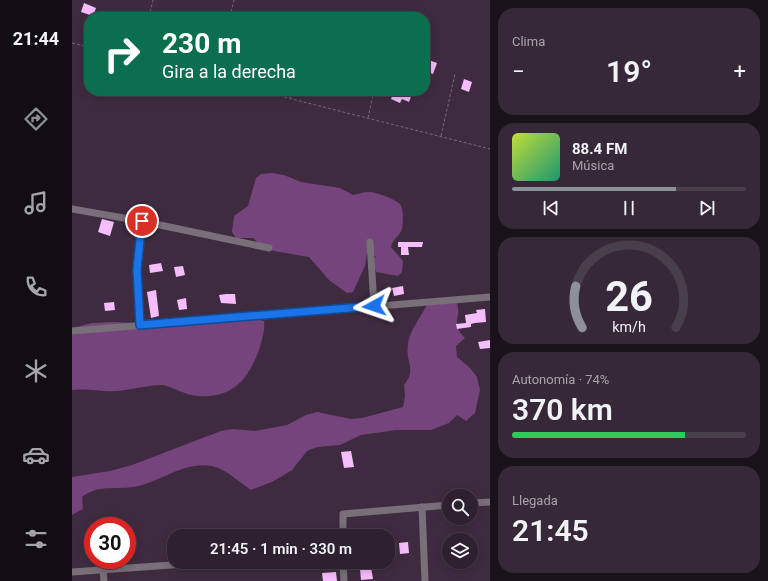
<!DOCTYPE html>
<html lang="es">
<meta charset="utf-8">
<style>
:root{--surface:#2e2030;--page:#362838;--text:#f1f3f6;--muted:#a7a3ab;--line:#493e4c;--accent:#8c9099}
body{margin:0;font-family:Roboto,sans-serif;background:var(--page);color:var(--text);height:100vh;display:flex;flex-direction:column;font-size:15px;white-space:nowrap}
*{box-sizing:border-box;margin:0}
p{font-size:13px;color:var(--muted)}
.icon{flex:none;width:22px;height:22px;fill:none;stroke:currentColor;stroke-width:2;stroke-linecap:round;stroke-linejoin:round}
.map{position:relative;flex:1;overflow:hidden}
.drawer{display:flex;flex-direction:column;gap:8px;padding:8px;background:#19121a;width:278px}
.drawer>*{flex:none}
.top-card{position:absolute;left:12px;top:12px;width:346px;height:84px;border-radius:16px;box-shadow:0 2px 10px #0003,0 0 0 1px var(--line);background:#0b6e4f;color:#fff;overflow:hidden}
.fabs{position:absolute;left:370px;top:489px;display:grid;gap:8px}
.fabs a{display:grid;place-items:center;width:36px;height:36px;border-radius:50%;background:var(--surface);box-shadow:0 2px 10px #0003,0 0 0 1px var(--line);font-size:20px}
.speed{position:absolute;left:12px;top:517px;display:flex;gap:8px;font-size:20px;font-weight:700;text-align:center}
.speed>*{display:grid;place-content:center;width:52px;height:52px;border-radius:50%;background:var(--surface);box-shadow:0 2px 10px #0003,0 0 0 1px var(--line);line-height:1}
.speed .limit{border:6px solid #d22;background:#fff;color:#111}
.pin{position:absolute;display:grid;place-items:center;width:34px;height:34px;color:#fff;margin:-17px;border:2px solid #fff;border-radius:50%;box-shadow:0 1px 4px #0007}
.me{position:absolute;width:44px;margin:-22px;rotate:265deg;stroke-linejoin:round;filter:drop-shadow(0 0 3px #0008)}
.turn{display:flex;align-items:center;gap:14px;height:84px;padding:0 12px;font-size:18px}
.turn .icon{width:52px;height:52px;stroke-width:2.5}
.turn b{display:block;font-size:28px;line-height:34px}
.big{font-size:30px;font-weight:600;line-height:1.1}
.drawer .card{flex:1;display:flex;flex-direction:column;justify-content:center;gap:6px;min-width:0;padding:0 14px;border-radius:16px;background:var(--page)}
.drawer .dial{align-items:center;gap:0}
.dial svg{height:104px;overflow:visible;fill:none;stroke:var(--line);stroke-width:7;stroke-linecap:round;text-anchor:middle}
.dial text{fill:var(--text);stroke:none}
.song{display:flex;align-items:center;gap:12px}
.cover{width:48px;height:48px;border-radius:6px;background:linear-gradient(135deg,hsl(70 70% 55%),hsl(160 70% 35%))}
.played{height:4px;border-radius:2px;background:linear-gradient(90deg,var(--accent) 70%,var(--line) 70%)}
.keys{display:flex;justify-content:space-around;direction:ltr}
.heat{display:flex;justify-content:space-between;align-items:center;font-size:22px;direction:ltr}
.charge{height:6px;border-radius:3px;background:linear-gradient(90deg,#34c759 74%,var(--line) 0)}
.trip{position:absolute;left:95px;top:529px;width:228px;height:40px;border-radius:16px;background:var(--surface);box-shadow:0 2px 10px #0003,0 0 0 1px var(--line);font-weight:600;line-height:40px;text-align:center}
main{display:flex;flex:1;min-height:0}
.menu{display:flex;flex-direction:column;width:72px;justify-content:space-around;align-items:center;background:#120d13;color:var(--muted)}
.menu .icon{width:28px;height:28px}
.menu .selected{color:var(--accent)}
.menu b{font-size:18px;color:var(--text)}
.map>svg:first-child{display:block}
</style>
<main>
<nav class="menu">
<b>21:44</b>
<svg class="icon selected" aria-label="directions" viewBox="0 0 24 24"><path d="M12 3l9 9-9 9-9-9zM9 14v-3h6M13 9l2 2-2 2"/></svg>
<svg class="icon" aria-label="music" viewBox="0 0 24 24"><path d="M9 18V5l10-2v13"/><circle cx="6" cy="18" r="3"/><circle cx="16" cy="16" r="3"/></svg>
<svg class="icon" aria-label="phone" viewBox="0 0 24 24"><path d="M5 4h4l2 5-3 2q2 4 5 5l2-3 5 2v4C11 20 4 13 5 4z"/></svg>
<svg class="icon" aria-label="climate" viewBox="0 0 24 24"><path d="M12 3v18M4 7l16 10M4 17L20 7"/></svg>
<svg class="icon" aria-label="car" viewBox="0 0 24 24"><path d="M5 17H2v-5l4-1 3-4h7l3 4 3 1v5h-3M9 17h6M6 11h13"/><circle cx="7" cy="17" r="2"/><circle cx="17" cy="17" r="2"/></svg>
<svg class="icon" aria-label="filters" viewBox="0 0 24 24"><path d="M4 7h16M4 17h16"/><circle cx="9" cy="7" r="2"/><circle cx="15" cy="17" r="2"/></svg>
</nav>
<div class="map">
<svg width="418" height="581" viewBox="0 0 418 581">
<rect width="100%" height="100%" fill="#3e2b40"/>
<g fill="#76447c">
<path d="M200,173L212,175L229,182L268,188L281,195C286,194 291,192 297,192C302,191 325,200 328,204C332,210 331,222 330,229C328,236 321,238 319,247L331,261L330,272L326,276L304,272L301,260L304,256L295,254L293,266L281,292L275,293L257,280L237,257L202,251L191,247L181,238H164L160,232L162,216L176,206L184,178L189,174Z"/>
<path d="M385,303C390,323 377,321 393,338L384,346L385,357L398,368L405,377L408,390L403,413L394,421L385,415L377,423L359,430H324L289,435L268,445L245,447L235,451L220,470L200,482L179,490C167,482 154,469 140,466C114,461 90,480 66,486C46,491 28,483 10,497L11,509L0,515V477L38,471L60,465L149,431L161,429L183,431L215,425L234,415L245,412L279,419L290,418L331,407L333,396L332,385C345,369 333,362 336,344C338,330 348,318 355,305Z"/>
<path d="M143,314L167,315L192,321C193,332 190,339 187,350C176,380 160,399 125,396C113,395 101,387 91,385C81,384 57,390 45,391C30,392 15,388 0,390V328L20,323L42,322L77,324Z"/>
</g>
<g fill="#f5bdfc">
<path d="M12,3L24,8L21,16L9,12Z"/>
<path d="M354,59L365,63L361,74L353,71Z"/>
<path d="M392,79L400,82L397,92L389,89Z"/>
<path d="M322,91H330L340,94L337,102L330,99L328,103L319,99Z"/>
<path d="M30,219L42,222L38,236L26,232Z"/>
<path d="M326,242H351L350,247H336L337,255H329V247H326Z"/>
<path d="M89,263L91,271L78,273L77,265Z"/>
<path d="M111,266L113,275L104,277L102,267Z"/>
<path d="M331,286L332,294L322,296L320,288Z"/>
<path d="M84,290L87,316L79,318L75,292Z"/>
<path d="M154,294H163L164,304L149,303L147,295Z"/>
<path d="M114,298L115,309L107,310L105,300Z"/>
<path d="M42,302L43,310L33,311L32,303Z"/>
<path d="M413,309L414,322L403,323L399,324V327L385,329L384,324L394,323L393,315L405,313L404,310Z"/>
<path d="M418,340V348L408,349L406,342Z"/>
<path d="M279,451L282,467L272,468L269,452Z"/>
<path d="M336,542L337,553L328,554L327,543Z"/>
<path d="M299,567L301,579L289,580L288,569Z"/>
<path d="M264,572L265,581H251L250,573Z"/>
</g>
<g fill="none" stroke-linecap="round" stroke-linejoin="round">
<g stroke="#786779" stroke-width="1" stroke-dasharray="3 2" stroke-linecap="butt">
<path d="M77,17L81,0"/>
<path d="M158,17L162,0"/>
<path d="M0,43L17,47"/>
<path d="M188,91L418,149"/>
<path d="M218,98L220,91"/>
<path d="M296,118L302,91"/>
<path d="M369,136L383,74"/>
</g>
<g stroke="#786f79" stroke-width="7">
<path d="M0,209L69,221L197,248"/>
<path d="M298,242L302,306"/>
<path d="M68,325L65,269L69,221"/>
<path d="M0,331L418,297"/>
<path d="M399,503L418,502"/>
<path d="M350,507L353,581"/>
<path d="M271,536V514L377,505"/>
<path d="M271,562L272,581"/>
<path d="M31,570L32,581"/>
<path d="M0,572L142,562"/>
</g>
</g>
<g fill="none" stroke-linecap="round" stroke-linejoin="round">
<g stroke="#114b97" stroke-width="10">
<path id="route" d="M70,221L65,269L68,325L302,306"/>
</g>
<use href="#route" stroke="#1a73e8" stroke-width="7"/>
</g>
</svg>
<div class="fabs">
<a><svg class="icon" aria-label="search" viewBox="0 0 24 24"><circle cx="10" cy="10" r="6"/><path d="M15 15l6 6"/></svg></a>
<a><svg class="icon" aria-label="layers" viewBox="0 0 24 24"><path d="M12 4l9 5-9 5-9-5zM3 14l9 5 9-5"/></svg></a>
</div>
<div class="speed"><div class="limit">30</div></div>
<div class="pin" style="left:70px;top:221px;background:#d93025"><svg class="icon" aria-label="arrive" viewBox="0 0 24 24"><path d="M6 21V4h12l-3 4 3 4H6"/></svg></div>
<svg class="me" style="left:302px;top:306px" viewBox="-20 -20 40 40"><path d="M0-17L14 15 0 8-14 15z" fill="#1a73e8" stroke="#fff" stroke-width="4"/></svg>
<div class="trip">21:45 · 1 min · 330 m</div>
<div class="top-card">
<div class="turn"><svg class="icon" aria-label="right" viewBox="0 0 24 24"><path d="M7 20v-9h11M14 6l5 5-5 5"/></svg><div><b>230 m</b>Gira a la derecha</div></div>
</div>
</div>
<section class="drawer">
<div class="card"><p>Clima</p>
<div class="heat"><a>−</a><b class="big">19°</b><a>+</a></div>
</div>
<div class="card">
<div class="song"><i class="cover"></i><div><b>88.4 FM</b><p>Música</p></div></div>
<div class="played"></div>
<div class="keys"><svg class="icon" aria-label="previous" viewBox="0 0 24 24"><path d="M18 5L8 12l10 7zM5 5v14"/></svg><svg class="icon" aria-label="pause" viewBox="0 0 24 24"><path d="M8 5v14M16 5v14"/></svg><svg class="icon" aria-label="next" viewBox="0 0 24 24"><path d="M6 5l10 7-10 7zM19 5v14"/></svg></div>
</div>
<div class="card dial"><svg viewBox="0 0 100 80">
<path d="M14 69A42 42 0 1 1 86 69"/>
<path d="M14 69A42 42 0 0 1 9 37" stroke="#8c9099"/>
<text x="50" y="56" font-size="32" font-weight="700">26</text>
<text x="50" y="72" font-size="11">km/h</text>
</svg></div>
<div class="card"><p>Autonomía · 74%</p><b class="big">370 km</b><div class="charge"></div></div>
<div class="card"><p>Llegada</p><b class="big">21:45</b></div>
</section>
</main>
